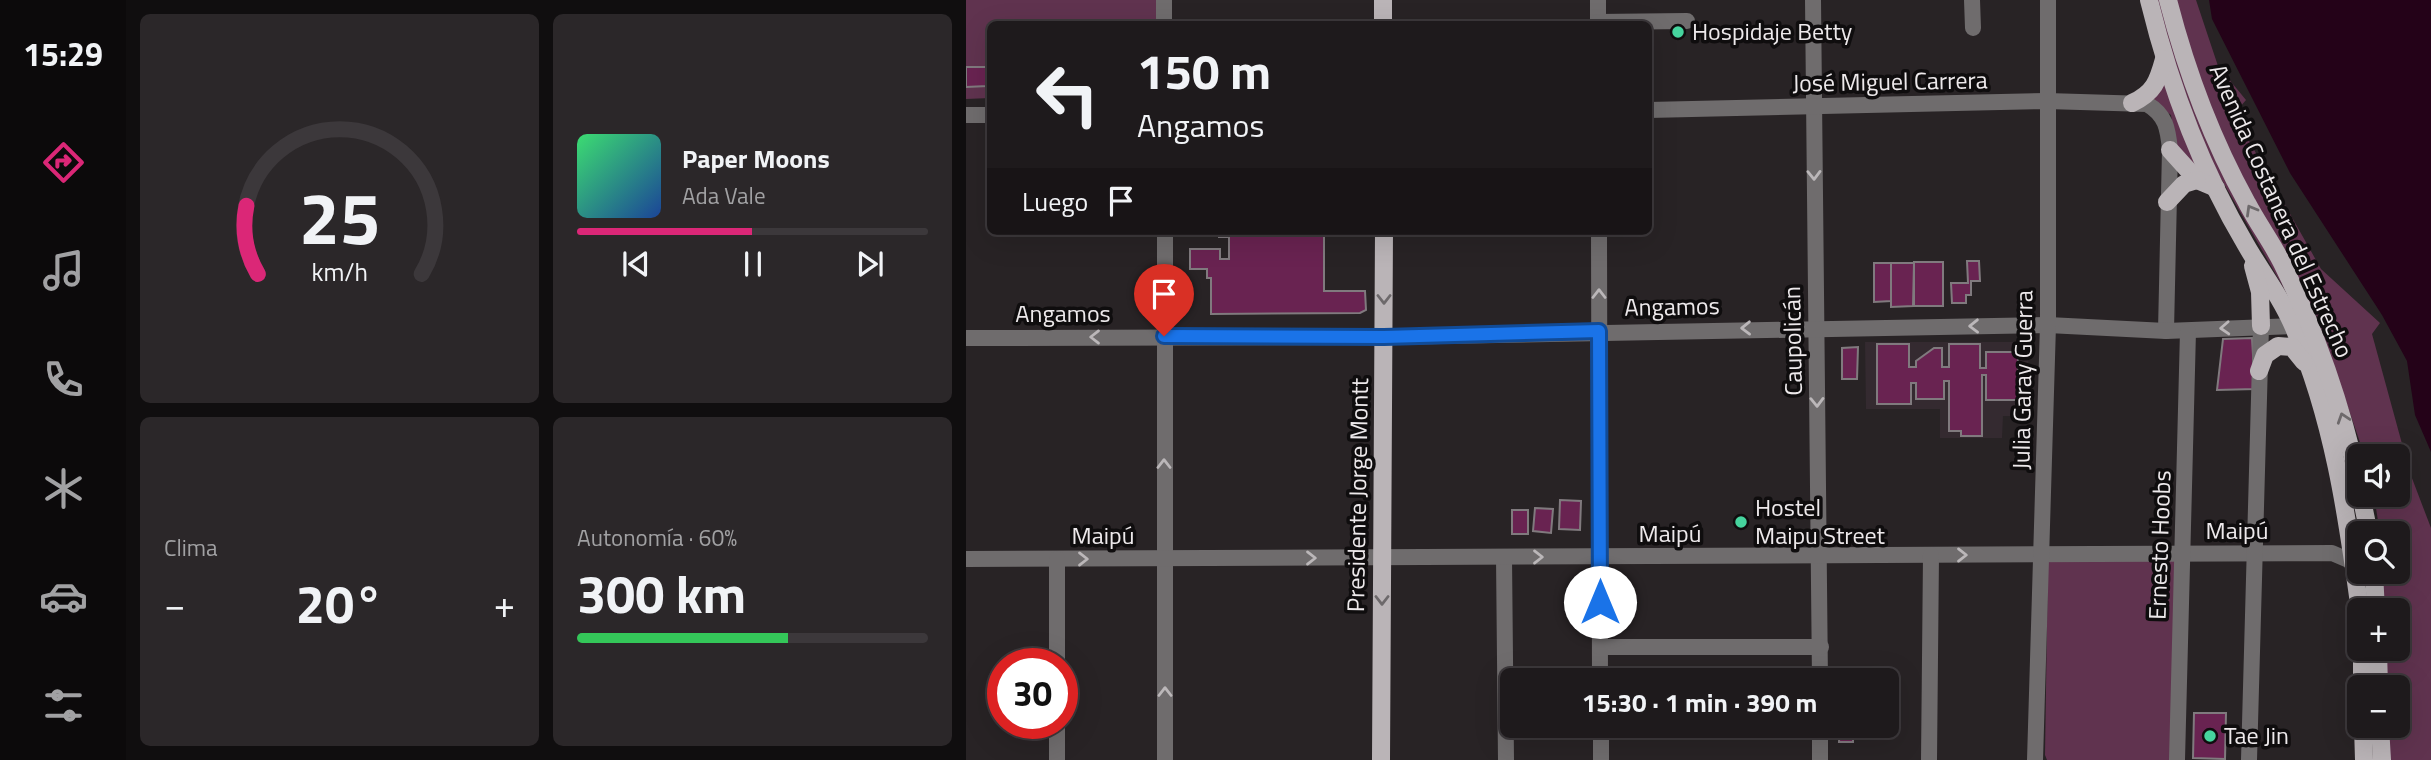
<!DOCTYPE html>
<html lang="es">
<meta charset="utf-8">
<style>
:root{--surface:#1e1a1c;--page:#2b2729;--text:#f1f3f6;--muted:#a1a1a3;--line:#3c383b;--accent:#db2777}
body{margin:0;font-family:"Titillium Web",sans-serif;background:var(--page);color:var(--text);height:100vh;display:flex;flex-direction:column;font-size:26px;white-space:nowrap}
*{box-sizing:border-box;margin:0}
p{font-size:23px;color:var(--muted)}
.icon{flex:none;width:38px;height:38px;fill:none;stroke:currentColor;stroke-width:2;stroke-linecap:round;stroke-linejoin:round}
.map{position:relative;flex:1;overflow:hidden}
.sheet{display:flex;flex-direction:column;gap:14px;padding:14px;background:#100e0f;width:840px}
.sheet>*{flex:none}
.hud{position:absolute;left:21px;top:21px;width:665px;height:214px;border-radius:10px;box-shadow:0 7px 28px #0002,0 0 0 2px var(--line);background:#1e1a1c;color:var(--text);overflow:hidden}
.fabs{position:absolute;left:1381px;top:444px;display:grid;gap:14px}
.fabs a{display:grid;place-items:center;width:63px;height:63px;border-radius:10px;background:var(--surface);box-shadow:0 7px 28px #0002,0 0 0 2px var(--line);font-size:35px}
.speed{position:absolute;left:21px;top:648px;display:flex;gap:14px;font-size:35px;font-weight:700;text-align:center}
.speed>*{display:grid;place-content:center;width:91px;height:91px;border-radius:50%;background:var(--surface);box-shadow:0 7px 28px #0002,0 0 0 2px var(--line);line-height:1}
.speed .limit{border:10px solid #d22;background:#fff;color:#111}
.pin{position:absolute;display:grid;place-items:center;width:60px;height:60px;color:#fff;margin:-72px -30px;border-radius:50% 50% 50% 0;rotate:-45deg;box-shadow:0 0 7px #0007}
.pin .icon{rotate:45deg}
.me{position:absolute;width:77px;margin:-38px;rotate:0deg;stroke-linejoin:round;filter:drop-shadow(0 0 5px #0008)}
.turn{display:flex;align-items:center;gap:24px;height:147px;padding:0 35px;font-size:32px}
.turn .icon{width:91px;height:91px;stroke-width:2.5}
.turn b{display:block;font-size:49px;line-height:60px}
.then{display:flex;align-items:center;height:66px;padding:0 35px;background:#0003;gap:14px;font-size:26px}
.big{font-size:52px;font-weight:700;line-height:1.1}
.sheet .widget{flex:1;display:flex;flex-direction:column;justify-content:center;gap:10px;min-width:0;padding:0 24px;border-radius:10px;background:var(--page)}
.sheet .dial{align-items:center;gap:0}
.dial svg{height:182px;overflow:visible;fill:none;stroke:var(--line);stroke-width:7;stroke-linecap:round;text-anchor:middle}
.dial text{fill:var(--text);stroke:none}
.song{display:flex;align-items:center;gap:21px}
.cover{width:84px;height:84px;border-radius:10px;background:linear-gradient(135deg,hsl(140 70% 55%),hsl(220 70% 35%))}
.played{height:7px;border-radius:4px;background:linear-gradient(90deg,var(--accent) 50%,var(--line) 50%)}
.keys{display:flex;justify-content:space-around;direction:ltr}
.heat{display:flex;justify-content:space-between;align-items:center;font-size:38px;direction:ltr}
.charge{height:10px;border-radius:5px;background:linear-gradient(90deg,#34c759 60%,var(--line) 0)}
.sheet .tiles{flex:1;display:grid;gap:14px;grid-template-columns:repeat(2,1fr)}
.trip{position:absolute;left:534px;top:668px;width:399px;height:70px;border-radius:10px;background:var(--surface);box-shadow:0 7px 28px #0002,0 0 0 2px var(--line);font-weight:700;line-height:70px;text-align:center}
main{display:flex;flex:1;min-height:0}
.dock{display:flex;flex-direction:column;width:126px;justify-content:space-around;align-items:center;background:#0c0a0b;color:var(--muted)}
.dock .icon{width:49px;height:49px}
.dock .current{color:var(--accent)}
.dock b{font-size:32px;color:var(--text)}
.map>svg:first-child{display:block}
</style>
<main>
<nav class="dock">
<b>15:29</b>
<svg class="icon current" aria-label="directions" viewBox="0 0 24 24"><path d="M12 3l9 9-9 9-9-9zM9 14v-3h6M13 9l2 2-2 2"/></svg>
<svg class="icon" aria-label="music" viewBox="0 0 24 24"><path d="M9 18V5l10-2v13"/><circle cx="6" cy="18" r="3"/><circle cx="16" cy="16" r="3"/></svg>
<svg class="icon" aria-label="phone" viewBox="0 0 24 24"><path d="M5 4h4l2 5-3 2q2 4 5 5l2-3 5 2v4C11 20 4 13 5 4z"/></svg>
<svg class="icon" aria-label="climate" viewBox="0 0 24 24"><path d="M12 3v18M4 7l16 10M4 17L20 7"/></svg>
<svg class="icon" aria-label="car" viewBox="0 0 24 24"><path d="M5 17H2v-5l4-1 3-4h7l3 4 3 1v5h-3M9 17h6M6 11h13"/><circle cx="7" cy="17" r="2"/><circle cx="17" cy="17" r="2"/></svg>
<svg class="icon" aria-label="filters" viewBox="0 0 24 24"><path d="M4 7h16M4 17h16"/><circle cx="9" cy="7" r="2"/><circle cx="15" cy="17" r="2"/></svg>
</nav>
<section class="sheet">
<div class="tiles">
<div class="widget dial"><svg viewBox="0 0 100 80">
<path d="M14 69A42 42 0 1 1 86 69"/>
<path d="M14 69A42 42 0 0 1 9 39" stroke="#db2777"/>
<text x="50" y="56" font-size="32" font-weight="700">25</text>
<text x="50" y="72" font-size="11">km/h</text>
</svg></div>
<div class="widget">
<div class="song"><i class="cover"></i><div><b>Paper Moons</b><p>Ada Vale</p></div></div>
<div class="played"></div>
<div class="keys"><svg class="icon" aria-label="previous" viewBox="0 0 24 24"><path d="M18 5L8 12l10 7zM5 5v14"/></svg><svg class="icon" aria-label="pause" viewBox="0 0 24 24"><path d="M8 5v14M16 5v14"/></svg><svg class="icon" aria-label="next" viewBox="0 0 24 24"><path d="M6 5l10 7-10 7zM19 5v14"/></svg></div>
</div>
<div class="widget"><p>Clima</p>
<div class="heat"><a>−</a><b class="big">20°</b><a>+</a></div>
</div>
<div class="widget"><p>Autonomía · 60%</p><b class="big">300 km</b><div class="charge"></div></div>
</div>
</section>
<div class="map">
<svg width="1465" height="760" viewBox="0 0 1465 760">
<rect width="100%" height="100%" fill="#282325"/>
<path fill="#342a30" d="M899,342H1060L1063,348L1060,416H1037L1036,438H974V409H900Z"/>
<g fill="#60334f">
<path d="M0,0H191V24H24V98L0,99Z"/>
<path d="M1189,0H1194L1305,259L1339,325L1246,163L1219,103Z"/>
<path d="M1209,0H1230L1252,66L1280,100L1268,114L1355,269L1414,323L1406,334L1444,473L1465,528V760H1422L1421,726H1432V688H1420L1419,649H1432V611H1416L1414,572H1432V534H1414L1408,495H1432V457H1399L1351,317L1265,156L1233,78Z"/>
<path d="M1197,80L1236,175L1211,155L1205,115L1191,104L1181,100Z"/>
<path d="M1082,560H1209L1206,760H1081L1079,755Z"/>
</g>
<path fill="#240218" d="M1243,0H1465V452L1449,415L1441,361L1416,315L1324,173L1246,19Z"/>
<g fill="#692351" stroke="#807a7e" stroke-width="2">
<path d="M0,67H20L21,86L0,87Z"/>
<path d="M253,231H365L358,233V291H399L400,310L394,313L245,314V278H241V269H224V249H254V259H263V237H253Z"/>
<path d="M1001,261H1013L1014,281H1005V295H1000V303H986L985,283H1002Z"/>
<rect x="948" y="262" width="29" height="44"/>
<path d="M908,263H925V301L908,302Z"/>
<path d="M925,263H948L947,306L925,307Z"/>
<path d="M1286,338L1289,389L1251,390L1257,339Z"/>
<path d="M911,344H943V367H950V361L968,348H976V367H983V344H1014V368H1020V352H1052V400H1020V375H1016V436H995V431H983V381H978V399H950V383H945V404H911Z"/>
<path d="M892,347L891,379H876V348Z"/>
<path d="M594,500L615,501L614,530L593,529Z"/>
<path d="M569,508L587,509L585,533L567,531Z"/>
<rect x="546" y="510" width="16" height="24"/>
<path d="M1228,713H1260L1259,759L1227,758Z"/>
<path d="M874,726H887V742H873Z"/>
</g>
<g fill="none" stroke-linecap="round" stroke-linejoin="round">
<g stroke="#6f6c6d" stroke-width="16">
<path d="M198,0V24"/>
<path d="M632,0V24"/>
<path d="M847,0L854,681"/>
<path d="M1006,0L1007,28"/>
<path d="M632,22L721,21"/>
<path d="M682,110L1081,101L1181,104C1200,115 1202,129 1204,150L1200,331"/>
<path d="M0,115H24"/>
<path d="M199,231V760"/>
<path d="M633,231L634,681"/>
<path d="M0,338L418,337L1082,325L1200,331L1328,326"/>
<path d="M538,557L540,760"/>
<path d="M0,559L1366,553L1387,562"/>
<path d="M91,559V663"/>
<path d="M634,647H855"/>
<path d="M91,723V760"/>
<path d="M635,726V760"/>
<path d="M854,760V726"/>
<path d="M963,760L965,555"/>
<path d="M1069,760L1082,325V0"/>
<path d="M1211,760L1222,331"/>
<path d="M1283,760L1295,326"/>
</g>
<g stroke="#bab4b7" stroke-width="18">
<path d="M417,0V24"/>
<path d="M1183,0C1204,86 1235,169 1280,245C1296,273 1316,298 1328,328C1367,418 1381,514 1394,611"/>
<path d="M1202,0C1220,70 1246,140 1281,203C1292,224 1306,243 1316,263C1351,334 1376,407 1393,484"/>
<path d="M1166,103C1188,93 1192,81 1198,59"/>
<path d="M1204,150L1231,180L1250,188"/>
<path d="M1201,202L1218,184L1231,180"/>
<path d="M1287,266L1294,292L1295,326"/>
<path d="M1293,371L1299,355L1312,346L1326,347L1338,362"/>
<path d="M1395,495L1403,534"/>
<path d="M1408,572L1410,611"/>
<path d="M1396,649V688"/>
<path d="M1412,649L1413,688"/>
<path d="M1397,726L1398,760"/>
<path d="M1414,726L1416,760"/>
<path d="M415,760L418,231"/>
</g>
</g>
<defs><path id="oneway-chevron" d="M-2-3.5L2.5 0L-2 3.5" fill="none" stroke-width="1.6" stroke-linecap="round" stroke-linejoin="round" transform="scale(1.75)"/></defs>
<g stroke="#bbb7b9">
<use href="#oneway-chevron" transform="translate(848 175) rotate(89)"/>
<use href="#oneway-chevron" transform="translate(633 294) rotate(-90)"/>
<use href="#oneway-chevron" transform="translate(1008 326) rotate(179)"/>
<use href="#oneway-chevron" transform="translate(780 328) rotate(179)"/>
<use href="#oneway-chevron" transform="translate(1259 328) rotate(177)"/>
<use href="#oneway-chevron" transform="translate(129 337) rotate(180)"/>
<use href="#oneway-chevron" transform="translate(851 402) rotate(89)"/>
<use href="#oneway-chevron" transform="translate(198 464) rotate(-90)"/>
<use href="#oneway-chevron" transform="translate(996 555)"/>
<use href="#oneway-chevron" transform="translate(572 557)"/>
<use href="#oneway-chevron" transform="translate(345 558)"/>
<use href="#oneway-chevron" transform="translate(117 559)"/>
<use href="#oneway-chevron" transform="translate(199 692) rotate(-90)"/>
</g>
<g stroke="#6d696b">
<use href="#oneway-chevron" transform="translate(1285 210) rotate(-120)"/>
<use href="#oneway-chevron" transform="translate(418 299) rotate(90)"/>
<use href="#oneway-chevron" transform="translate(1377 418) rotate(-108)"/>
<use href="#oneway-chevron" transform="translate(416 600) rotate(90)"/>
</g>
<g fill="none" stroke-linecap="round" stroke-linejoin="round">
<g stroke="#114b97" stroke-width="18">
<path id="route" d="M198,336L418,337L633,331L634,602"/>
</g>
<use href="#route" stroke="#1a73e8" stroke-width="12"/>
</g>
<g fill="#46d49e" stroke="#0f0d0e" stroke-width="2.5">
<circle cx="712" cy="32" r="7"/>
<circle cx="775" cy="522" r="7"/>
<circle cx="1244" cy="736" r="7"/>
</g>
<g text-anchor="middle" stroke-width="7" stroke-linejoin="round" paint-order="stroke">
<g font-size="24" fill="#ede9eb" stroke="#0f0d0e" text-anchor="start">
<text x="726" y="40">Hospidaje Betty</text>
<text x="789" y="516">Hostel<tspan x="789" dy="28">Maipu Street</tspan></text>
<text x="1258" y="744">Tae Jin</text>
</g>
<g font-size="24" fill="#ede9eb" stroke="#0f0d0e">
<text transform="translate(924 82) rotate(-1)" y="8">José Miguel Carrera</text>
<text transform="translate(1315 211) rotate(66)" y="8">Avenida Costanera del Estrecho</text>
<text transform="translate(706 307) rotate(-1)" y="8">Angamos</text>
<text x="97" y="322">Angamos</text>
<text transform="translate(827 341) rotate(-91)" y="8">Caupolicán</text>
<text transform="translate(1057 380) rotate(-89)" y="8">Julia Garay Guerra</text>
<text transform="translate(392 495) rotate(-89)" y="8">Presidente Jorge Montt</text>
<text x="1271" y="539">Maipú</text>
<text x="704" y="542">Maipú</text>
<text x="137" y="544">Maipú</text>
<text transform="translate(1194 545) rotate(-88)" y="8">Ernesto Hoobs</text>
</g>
</g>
</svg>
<div class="fabs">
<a><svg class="icon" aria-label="sound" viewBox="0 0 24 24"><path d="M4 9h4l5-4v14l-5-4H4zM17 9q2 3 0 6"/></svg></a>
<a><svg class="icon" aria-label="search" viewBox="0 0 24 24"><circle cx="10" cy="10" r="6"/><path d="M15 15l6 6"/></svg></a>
<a>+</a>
<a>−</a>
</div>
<div class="speed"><div class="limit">30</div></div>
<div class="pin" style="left:198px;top:336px;background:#d93025"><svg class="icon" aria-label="arrive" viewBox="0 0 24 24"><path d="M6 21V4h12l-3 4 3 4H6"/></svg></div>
<svg class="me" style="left:634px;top:602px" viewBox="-20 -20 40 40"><circle r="19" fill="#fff"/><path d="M0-13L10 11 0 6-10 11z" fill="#1a73e8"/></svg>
<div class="trip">15:30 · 1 min · 390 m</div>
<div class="hud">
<div class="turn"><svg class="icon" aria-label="left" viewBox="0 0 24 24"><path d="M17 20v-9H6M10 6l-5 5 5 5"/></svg><div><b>150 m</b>Angamos</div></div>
<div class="then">Luego<svg class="icon" aria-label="arrive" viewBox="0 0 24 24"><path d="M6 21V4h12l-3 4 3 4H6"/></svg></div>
</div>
</div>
</main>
